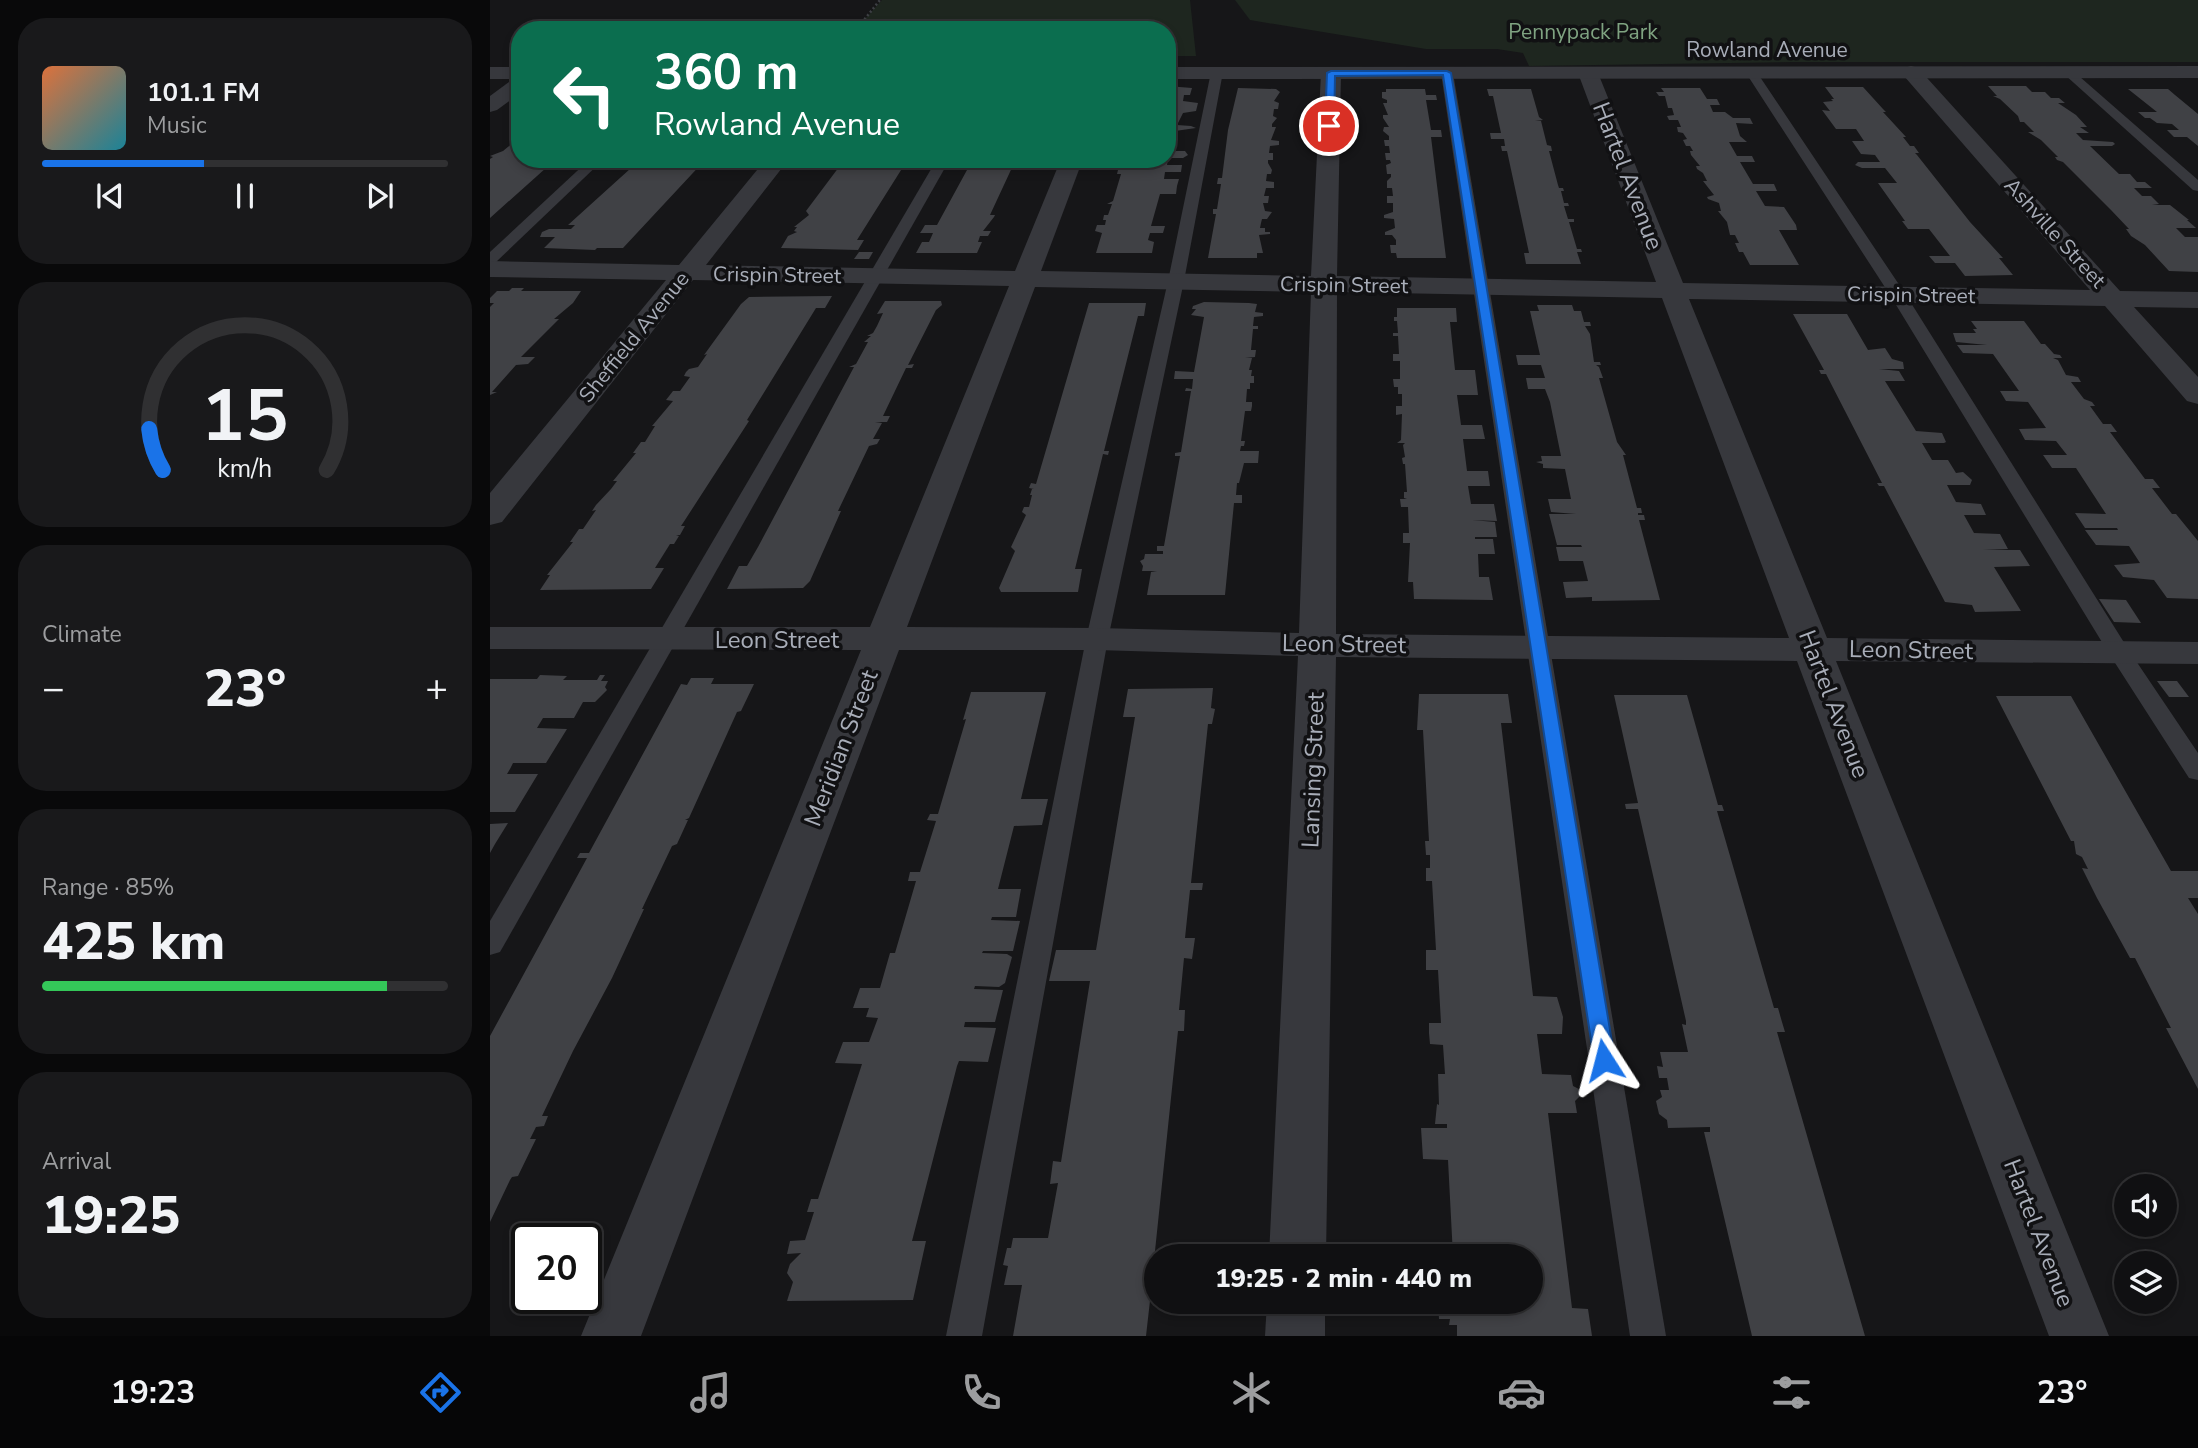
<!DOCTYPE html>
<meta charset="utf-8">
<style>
:root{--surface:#101012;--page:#19191b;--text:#f1f3f6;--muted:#9c9d9f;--line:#303032;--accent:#1a73e8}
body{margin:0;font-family:"Nunito Sans",sans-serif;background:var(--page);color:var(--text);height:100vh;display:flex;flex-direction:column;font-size:26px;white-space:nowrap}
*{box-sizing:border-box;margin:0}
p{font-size:23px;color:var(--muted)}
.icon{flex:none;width:38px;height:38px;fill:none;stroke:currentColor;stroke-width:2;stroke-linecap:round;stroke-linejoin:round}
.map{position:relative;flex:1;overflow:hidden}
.sheet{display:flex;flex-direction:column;gap:18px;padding:18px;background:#09090a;width:490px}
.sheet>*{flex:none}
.guide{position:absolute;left:21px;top:21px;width:665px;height:147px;border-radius:28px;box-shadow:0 4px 10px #0003,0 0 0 2px var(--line);background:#0b6e4f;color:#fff;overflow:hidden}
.buttons{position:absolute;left:1624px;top:1174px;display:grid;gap:14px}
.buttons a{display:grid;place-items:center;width:63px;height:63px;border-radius:50%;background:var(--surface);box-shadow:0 4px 10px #0003,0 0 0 2px var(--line);font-size:35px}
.speed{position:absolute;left:21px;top:1223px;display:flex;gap:14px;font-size:35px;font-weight:700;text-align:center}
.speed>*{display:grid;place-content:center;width:91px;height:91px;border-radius:50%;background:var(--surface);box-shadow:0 4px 10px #0003,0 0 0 2px var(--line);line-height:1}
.speed .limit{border:4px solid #111;border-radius:10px;background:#fff;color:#111}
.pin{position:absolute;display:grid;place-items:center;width:60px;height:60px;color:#fff;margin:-30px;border:4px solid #fff;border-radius:50%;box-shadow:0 2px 7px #0007}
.me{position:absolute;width:77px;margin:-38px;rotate:351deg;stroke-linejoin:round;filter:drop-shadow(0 0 5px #0008)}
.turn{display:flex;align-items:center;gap:24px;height:147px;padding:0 28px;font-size:32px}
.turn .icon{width:91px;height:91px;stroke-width:2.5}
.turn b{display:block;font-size:49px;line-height:60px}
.big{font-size:52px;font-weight:800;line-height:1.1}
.sheet .tile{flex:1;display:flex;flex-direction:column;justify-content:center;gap:10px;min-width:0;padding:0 24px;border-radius:28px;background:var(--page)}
.sheet .dial{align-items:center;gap:0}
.dial svg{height:182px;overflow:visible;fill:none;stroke:var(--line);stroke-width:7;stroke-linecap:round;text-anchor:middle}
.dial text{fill:var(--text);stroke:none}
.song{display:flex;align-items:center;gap:21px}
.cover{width:84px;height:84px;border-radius:10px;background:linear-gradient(135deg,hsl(20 70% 55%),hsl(190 70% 35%))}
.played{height:7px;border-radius:4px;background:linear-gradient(90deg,var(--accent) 40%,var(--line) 40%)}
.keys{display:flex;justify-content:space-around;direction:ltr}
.heat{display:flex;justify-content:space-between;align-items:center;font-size:38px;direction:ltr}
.charge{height:10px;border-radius:5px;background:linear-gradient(90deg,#34c759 85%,var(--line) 0)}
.trip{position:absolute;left:654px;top:1244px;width:399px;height:70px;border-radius:35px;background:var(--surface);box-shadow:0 4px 10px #0003,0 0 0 2px var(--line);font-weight:800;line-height:70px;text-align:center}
.dock{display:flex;height:112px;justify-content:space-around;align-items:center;background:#060607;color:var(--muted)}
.dock .icon{width:49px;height:49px}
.dock .active{color:var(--accent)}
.dock b{font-size:32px;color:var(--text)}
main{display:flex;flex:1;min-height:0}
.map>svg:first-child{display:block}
</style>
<main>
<section class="sheet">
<div class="tile">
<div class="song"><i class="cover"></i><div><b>101.1 FM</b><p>Music</p></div></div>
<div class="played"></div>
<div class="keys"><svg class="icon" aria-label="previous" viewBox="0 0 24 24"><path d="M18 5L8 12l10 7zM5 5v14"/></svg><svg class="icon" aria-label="pause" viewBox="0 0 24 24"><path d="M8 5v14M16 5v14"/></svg><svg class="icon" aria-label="next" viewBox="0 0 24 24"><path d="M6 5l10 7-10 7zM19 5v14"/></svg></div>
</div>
<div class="tile dial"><svg viewBox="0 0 100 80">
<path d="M14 69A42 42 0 1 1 86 69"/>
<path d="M14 69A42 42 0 0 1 8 51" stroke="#1a73e8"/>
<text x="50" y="56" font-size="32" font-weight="700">15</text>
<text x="50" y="72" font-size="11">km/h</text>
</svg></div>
<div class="tile"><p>Climate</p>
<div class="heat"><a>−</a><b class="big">23°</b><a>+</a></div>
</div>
<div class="tile"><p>Range · 85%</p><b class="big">425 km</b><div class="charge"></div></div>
<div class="tile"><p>Arrival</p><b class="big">19:25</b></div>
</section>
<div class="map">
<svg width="1708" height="1336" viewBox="0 0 1708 1336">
<rect width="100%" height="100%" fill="#161618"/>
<g fill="#1e261f">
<path d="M392,0H700L706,56H677V30H377L381,24L374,20Z"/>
<path d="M745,0H1708V62H1304L1039,66L1033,53L1007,49H936L760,20Z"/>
</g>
<g fill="#404145">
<path d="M677,86L702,88L700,95H694L693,101L708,103L706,111L693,113L687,125L701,126L706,128L685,131L681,151H695L698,155L693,158H677Z"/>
<path d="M1498,86H1536L1542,92H1555L1561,98H1569L1575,103H1568L1586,115L1597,127H1590L1599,133H1586L1593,140L1623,142L1625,144L1622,146H1600L1629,174H1640L1647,182H1655L1662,188H1644L1652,196H1661L1669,204L1662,205H1680L1699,220H1697L1706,228H1686L1695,237H1708V272L1679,271L1655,245L1641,236L1636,229H1639L1621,210L1573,162L1567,160L1565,157H1568L1551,140L1538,132H1544L1534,122H1530L1528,116L1510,99L1503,96H1507Z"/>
<path d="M1335,87H1373L1393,109L1396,112H1393L1416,137H1413L1420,146H1424L1429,153H1425L1427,155L1480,222L1513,258H1509L1523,275L1475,276L1465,263H1445L1439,256H1460L1439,229H1418L1412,221H1415L1388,183H1407L1395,168H1372L1365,165L1368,162H1390L1385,155L1371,154L1362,141H1374L1366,129H1346L1332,110L1340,111L1333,102L1343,101L1341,99H1344Z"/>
<path d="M748,88L786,89L790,92L784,101L789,103L788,109H784L783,116L787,118L782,124V127H786L781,140L789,141V145L780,146L779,153H783V160H778V163L782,170L781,174H777L776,181L784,182V188H776L774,196H779L778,203H773L775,211L782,212L777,219H772L771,223L770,228H775V232H780V234L769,235L773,253H767V258H718L726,214H723V209H727L731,184H727L728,178H732L738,130Z"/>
<path d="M1171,88H1210L1217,99H1227L1230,105H1220L1223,112H1235L1243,118H1260L1263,124L1246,123L1250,136L1257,142H1239L1247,156H1262L1265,162H1250L1263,184H1284L1287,191H1266L1275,206L1294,207L1306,225L1307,230H1289L1309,265H1260L1253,252H1249L1245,243H1249L1245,235H1240L1237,222L1228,211H1231L1229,203L1218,199L1217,197L1224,195L1213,181H1217L1213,173L1207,169L1206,166H1210L1201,155L1200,151H1203L1200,146H1196L1193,140L1197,139L1193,133L1188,132L1187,127H1191L1188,120H1179L1177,116L1184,115L1182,108H1178L1175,96H1169L1166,92H1174Z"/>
<path d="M896,89H935L936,95H946L947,100H936L941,130H951L952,137H941L956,258H907L906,253H901L900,245H906V240L902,235H895V232L905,228L904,219L894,218V215L903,212V203H897V196H903L902,188H897V181L901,177V174H897L896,165L901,163L900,160H896L895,153H900L899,146H895L894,140H899V136L893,131L894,127H899L893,118V115H898L893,103H897V100L892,98V92H896Z"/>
<path d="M997,89H1041L1049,117L1053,120L1045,121H1051L1057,145L1061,146L1062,151H1059L1068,185L1069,188H1073L1074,191H1071L1074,203H1078L1079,206H1074L1078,219H1084V222H1079L1087,249H1091L1092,252H1087L1091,264H1036L1034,253H1039L1017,151H1012L1011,146H1015L1014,139H1001L1000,133H1011L1003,96H999Z"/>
<path d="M1638,89H1678L1685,95L1708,114V146L1697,137H1684L1677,130H1689L1682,124L1667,123L1660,118H1655L1648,112H1667Z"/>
<path d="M30,137V159H66L0,218V159L3,157L0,156L13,151Z"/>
<path d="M151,159L215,160L133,248H107L105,250L54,248L65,237H50L52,232L59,229H81L85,225H78Z"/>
<path d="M355,159H418L367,240H374L368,250L291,248L298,236L307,232L304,231L307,227H304L319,215L316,211Z"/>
<path d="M483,159H526L500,215H505L504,217L493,231H501L498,236H490L488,242H492L487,253H426L432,242H439L443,233H430L432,230L435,225H447Z"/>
<path d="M626,159H678L677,165H692L691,172H675L674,179H689L687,186L686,194H670L661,226H675L673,233H660L658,240L664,242L662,253H606L612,233L605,231L607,225H615L616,220H613L614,215H618L622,204H617L623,201L631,174H627L628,170H632L634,165H625Z"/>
<path d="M369,252H383L379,259H364Z"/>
<path d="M22,288H34L31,291H91L83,303L64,319H69L31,357H45L38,364L26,365L2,392H7L0,395V307L4,303H0V298L7,291H19Z"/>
<path d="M342,296L335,308H326L257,420L259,421L195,520L191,526H195L190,535H186L189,536L184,544H180L165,568H174L161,589L50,590L60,575H57L83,542H80L89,529H93L106,510L102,511L106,505L121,489L127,481H123L146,453H143L151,442H155L165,426H162L183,401L176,400L183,391H190L200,377L194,376L196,372L199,369L208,367L217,354L214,355L251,304L259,297Z"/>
<path d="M395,301H451L452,305L446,310L418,365L424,364L422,368H416L393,416H400L397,422H385L392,423L383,439H390L387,444L379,446L348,511H351L320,581L313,588L237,589L249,566H257L268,547L364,367H359L366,364L378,342H374L381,336H377L383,333L387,326L393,313L387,314Z"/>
<path d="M714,302L759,303L767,304L765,312L773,313V316L764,317L763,326H768V329H763L761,350H766L765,357L755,358H762L759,370H762L761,376H764V383H760V389H757L756,402H762V406L761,411H755L751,441H755L754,446H751L750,451H769L768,463H754L749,483H747L746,495H752V503H744L735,595H657L661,572L667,571H652L653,566L650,561L654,559L655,554H673V551H667V546H674L690,456H685V453L691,452L701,391H695L696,388L702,389L703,379H684L685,371L704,372L714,317L701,315L706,309H702L703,306Z"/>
<path d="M599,303H656L654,316H648L614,451H619L618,455L613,454L585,569H592L588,592H511L509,588L525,551L521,547L536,515L532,512L534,507H539L542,495H540L542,489H544L539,488L541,483L546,484Z"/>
<path d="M1047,305H1082L1084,311H1091L1094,322H1100L1101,326H1095L1100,334L1104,362H1110L1111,365H1106L1109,367L1113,378H1109L1127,442L1136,455H1133L1147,508H1151L1152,513H1148V515H1154L1155,520H1149L1170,600L1102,601V597L1076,598L1073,582L1098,581L1093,561H1069L1066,547H1092L1091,545H1067L1059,514H1086L1061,512L1058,499H1081L1075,469L1053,468V464L1046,462L1052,461L1051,456H1071L1060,402L1055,389H1038L1036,378H1055L1051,365H1028L1026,355H1050L1040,311H1049Z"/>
<path d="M907,308H966L967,322H960L965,370H985L988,395H967L971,425H992L995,439H973L977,471H998L1000,486H978L981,504H1004L1007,521L982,520L1005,522L1007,537H985V539H1003L1005,554H988L989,577H999L1003,600L924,599L923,582H918L920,543H913V533H919L918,507H911L910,499H917L914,498V492H917L915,464H913L912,458L915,457L913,445L915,443H907L911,440L912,414L906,415V406H912V394H908V387H904L903,379H910V361H903V354H909L908,336H903V333H908L907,321H904V317H907Z"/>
<path d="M1303,314H1357L1378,350L1395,348L1402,359L1413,362L1414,369H1389L1409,371L1415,381H1395L1426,431L1452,433L1456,442L1454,443H1432L1442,460H1458L1466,473L1473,472L1482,480L1480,485H1457L1466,502L1491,504L1496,515H1474L1484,533L1510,534L1518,549L1493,550H1530L1540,566L1504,567L1531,611L1485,612L1482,605L1455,602L1394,486H1389L1387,483H1392L1336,374H1331L1329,370H1334Z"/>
<path d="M1481,321H1534L1551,344H1555L1564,354L1570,355L1572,358H1563L1568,360L1576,375L1588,377L1591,382H1581L1594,399L1602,402L1605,406H1600L1613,424H1621L1627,432H1620L1655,479H1663L1670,488H1662L1682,514H1686L1708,541V599L1677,598L1664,580L1633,577L1624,565L1650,563L1639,546L1606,545L1595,530H1628L1627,528H1595L1585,513L1616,514L1586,468H1562L1553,455H1577L1566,441L1535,440L1529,429L1556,428L1538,402L1516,401L1510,391H1529L1503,354L1473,353L1467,345H1497L1466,342L1463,333H1486L1483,329H1487Z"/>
<path d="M1609,599L1636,600L1651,623L1624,622Z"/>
<path d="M50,675L77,676L73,680H107L110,675H115L111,681H118L115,687L117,690L105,702H93L84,718H53L47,728L77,729L56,763H23L20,769L17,774H48L25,812H0V679H47Z"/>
<path d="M201,678H224L221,684H264L251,711L247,712L199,818L195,820H198L187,844L182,846L152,909H154L122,978L83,1051L52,1116H58L54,1126L46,1127L40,1139H46L28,1176L22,1177L20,1180L0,1222V1036L97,858H87L90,853H99L191,684L197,685Z"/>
<path d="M1667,681H1687L1699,697H1679Z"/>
<path d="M723,688L721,708L725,709L722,724H718L701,883H713L712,890H700L695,938H705L702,959L694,958L689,1010H695L694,1031H688L663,1270H667V1283H662L656,1336H523L532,1285H514L518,1266L513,1265L517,1248H521L523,1238H558L568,1183L560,1184L563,1161L571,1162L600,981H559L566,950H606L645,717H633L638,689Z"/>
<path d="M481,692H556L531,799H558L552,825L524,826L508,889H531L526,917H502L501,920L530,921L523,951H493L492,953L517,954L522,957L515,983L509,987L485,986L484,989L513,990L505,1022H475L474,1027L506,1028L498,1062L469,1061L467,1066L422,1241H436L423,1300L297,1301L303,1282L297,1273L300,1264L311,1253L297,1254L300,1241L315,1240L324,1212H317L321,1199H328L372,1064L345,1063L353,1042H379L388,1018L376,1017L379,1008H363L370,988H390L400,953H405L426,881H418L420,872H430L446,821L437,820L440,814H448L476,719L473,720Z"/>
<path d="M929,694H1018L1022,723H1011L1043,996L1067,997L1073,1017L1072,1034H1047L1052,1074L1081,1075L1083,1086L1089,1089L1090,1096L1085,1101L1087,1113H1058L1082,1308L1098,1309L1102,1336H967V1325H959L960,1319H949L948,1302H1041V1256H963L958,1160L933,1159L931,1128H957V1124H945L947,1104L949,1105L948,1074H955L953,1045L940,1044L939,1033V1023H951L948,970H936V950H946L942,881H936V868H940V855H936L935,841H939L933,730H927Z"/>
<path d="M1124,695H1197L1228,805H1232L1234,811H1227L1284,1008H1288L1292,1022L1295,1032H1287L1375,1336H1262L1214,1132H1220V1127L1178,1128L1177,1120L1169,1114L1166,1101L1172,1097L1170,1090H1179L1177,1078H1169L1167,1066L1173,1067L1170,1052H1198L1192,1024L1196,1025V1021L1148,809H1136L1135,804L1148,803Z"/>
<path d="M1506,696H1581L1681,871H1708V898H1698L1708,914V1089L1676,1028H1681L1645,958H1640L1607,898L1592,868L1598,869L1592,857L1586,854L1584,841H1581Z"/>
<path d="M18,823L5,844L0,853V824Z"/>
</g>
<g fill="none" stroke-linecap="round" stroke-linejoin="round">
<path stroke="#3d3f44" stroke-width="2.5" stroke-dasharray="2 2.5" stroke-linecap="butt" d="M366,30L390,0"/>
<g fill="#37383d" fill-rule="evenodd">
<path d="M727,69L733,72L694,281L618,639L492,1336H456L596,639L678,281L721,72Z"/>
<path d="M957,70L963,73L1176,1336H1140L951,73Z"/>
<path d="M1574,70H1582L1708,180V191L1703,190L1574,74Z"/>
<path d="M1258,71H1266L1416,295L1640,652L1708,753V780L1699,778L1618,652L1400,295L1256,73Z"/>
<path d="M100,159H114L5,263L0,265V252Z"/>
<path d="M447,159H460L10,952L0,955V921Z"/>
</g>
<g fill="#37383d" fill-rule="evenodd">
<path d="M1421,66L1428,68L1630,291L1708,292V308L1644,307L1708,377V404L1697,401L1615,306L1199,299L1337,638L1708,642V664L1346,661L1619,1336H1559L1307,661L846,657L836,1256H779L808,656L607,650H409L151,1336H91L371,650L0,649V627H380L519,286L203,280L12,522L0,525V493L176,280L0,277V261L189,265L276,159H299L216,265L525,271L571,159H593L551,271L821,276L831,73L841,67L851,73L847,276L1166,282L1088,73L1098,67L1108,73L1193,283L1600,290L1414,76L1411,72L1414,68ZM545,287L821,292L809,633L607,628L417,627ZM847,292L1172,298L1299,638L846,634Z"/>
<path d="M30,77V93L7,110L0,112V96L23,79Z"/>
<path d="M777,1302H835V1336H775Z"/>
</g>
<g fill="#37383d" fill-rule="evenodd">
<path d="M1708,66V78L677,79V67Z"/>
<rect x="0" y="67" width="30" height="12"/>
</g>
</g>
<path fill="#1a73e8" stroke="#114b97" stroke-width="2" d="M841,71H957L961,73L1125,1060L1122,1066L1114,1068L1107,1066L1104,1060L953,75L845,76L844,126L839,128L835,126L837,73Z"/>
<g text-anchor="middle" stroke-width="7" stroke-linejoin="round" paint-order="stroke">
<g font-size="21" fill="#7fa381" stroke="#111113">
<text x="1093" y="39">Pennypack Park</text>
</g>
<g font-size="21" fill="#a8adb8" stroke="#111113">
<text x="1277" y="57">Rowland Avenue</text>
<text transform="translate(1565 233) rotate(48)" y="7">Ashville Street</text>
<text transform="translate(287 275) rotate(1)" y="7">Crispin Street</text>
<text transform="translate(854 285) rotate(1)" y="7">Crispin Street</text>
<text transform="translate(1421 295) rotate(1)" y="7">Crispin Street</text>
<text transform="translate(144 337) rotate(-51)" y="7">Sheffield Avenue</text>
</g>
<g font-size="24" fill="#a8adb8" stroke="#111113">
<text transform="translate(1138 176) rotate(69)" y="8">Hartel Avenue</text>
<text x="287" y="648">Leon Street</text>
<text transform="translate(854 644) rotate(1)" y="8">Leon Street</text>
<text transform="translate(1421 650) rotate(1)" y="8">Leon Street</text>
<text transform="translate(1344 704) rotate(69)" y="8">Hartel Avenue</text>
<text transform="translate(351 748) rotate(-69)" y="8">Meridian Street</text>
<text transform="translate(823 770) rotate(-88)" y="8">Lansing Street</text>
<text transform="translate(1549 1233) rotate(69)" y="8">Hartel Avenue</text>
</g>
</g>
</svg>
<div class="buttons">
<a><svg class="icon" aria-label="sound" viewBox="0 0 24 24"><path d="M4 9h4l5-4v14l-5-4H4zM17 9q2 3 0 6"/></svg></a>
<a><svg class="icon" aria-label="layers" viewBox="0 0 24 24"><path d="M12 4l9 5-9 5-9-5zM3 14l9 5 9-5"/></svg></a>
</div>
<div class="speed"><div class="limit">20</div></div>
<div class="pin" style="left:839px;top:126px;background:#d93025"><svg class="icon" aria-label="arrive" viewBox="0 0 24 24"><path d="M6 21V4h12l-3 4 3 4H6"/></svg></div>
<svg class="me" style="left:1114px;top:1060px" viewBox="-20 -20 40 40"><path d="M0-17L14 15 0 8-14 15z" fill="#1a73e8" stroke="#fff" stroke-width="4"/></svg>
<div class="trip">19:25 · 2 min · 440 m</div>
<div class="guide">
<div class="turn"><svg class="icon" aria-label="left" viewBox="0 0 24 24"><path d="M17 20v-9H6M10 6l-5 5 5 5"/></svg><div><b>360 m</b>Rowland Avenue</div></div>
</div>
</div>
</main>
<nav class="dock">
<b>19:23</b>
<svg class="icon active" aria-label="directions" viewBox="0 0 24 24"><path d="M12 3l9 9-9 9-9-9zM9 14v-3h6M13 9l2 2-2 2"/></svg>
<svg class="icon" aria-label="music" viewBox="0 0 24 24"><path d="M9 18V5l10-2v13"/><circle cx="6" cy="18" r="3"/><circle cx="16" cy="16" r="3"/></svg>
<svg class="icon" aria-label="phone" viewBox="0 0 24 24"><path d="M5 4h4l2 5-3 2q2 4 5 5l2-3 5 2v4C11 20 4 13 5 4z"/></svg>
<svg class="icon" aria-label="climate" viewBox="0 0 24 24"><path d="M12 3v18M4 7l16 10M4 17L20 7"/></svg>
<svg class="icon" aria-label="car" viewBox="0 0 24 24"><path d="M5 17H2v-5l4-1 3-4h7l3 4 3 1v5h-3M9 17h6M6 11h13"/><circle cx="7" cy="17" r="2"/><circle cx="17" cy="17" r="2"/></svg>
<svg class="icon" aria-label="filters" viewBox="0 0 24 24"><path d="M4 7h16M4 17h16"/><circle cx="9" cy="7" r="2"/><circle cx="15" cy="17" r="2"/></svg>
<b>23°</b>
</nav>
